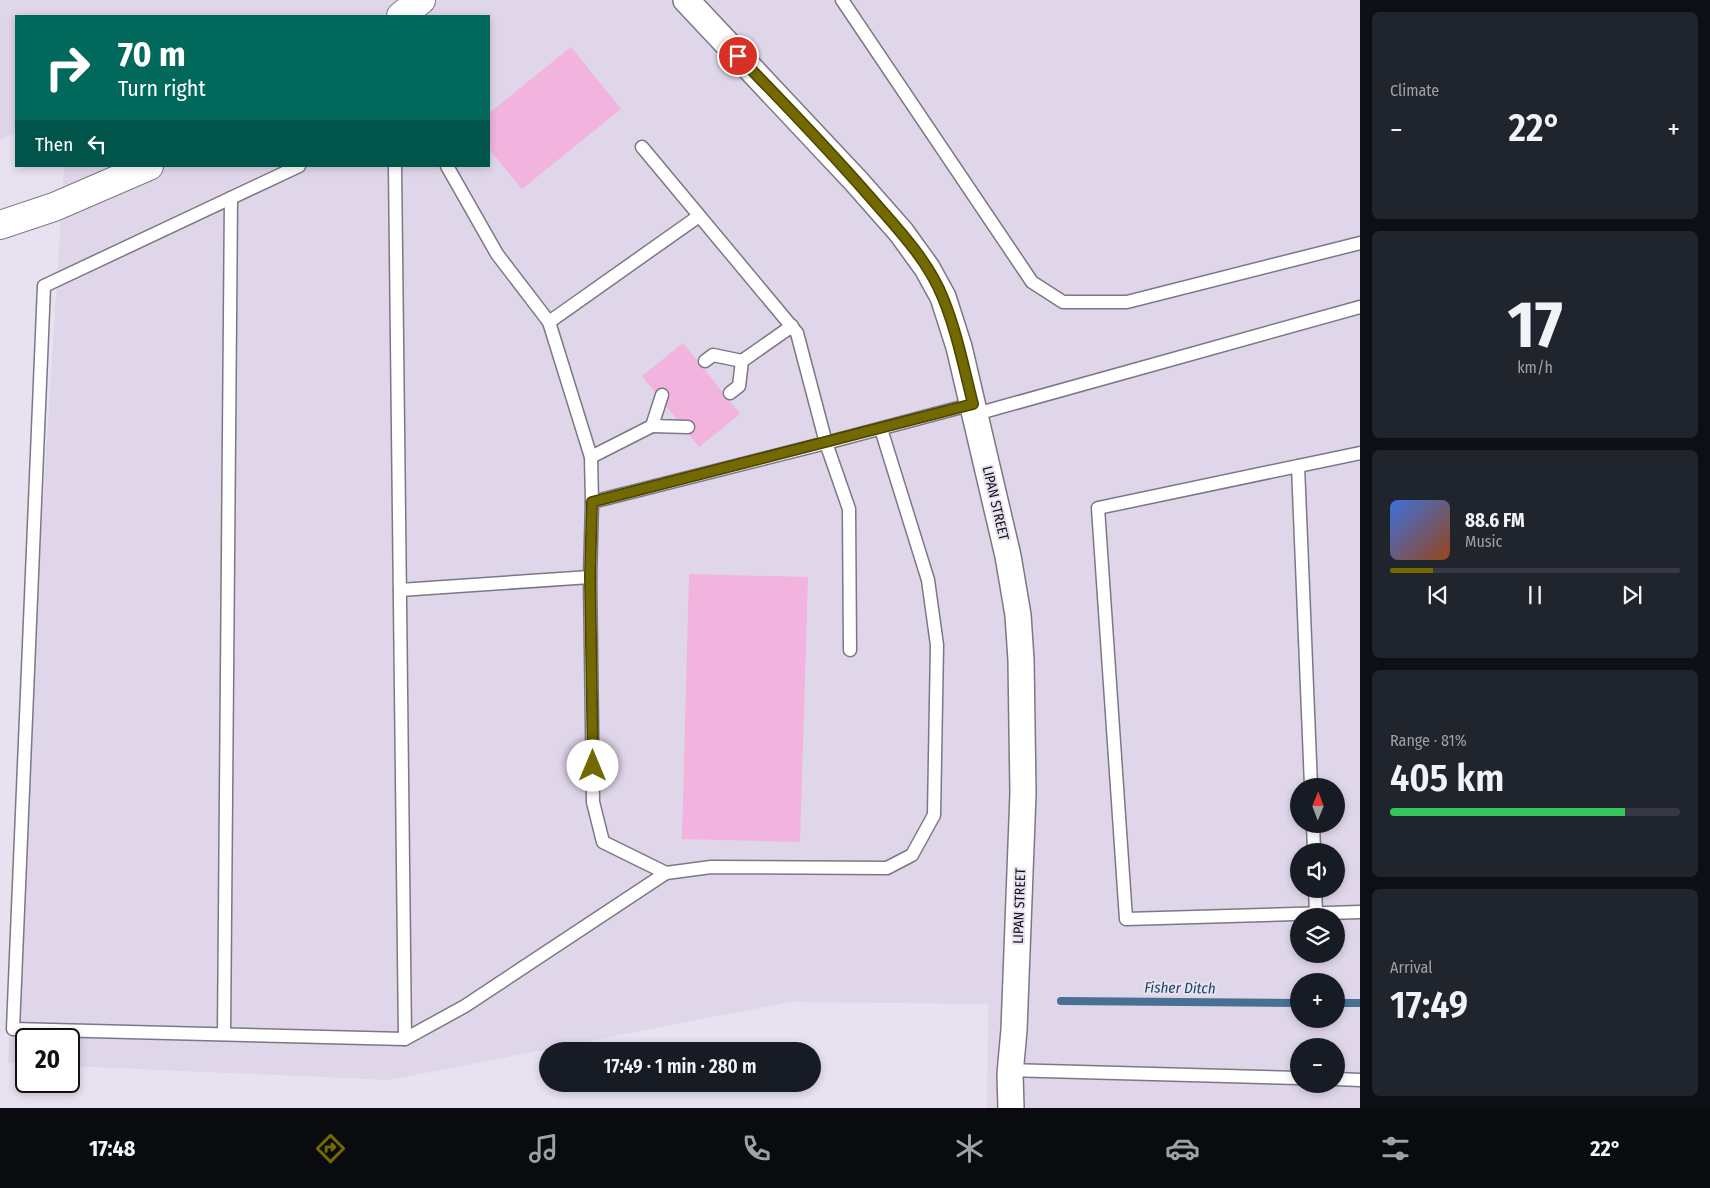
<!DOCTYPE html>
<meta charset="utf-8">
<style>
:root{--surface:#171b24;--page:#20242c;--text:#f1f3f6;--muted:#9ea1a6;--line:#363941;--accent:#736901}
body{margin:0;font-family:"Fira Sans Condensed",sans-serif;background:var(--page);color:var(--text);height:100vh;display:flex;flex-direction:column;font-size:19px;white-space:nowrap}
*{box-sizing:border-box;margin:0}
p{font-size:16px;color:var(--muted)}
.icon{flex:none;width:28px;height:28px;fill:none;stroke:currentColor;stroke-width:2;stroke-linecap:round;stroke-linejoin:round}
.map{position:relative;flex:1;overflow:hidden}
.details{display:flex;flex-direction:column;gap:12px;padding:12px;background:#0d0f14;width:350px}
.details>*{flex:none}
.hud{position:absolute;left:15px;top:15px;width:475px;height:152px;border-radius:0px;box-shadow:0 2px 8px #0003;background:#00695c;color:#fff;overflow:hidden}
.needle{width:32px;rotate:1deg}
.fabs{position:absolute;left:1290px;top:778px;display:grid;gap:10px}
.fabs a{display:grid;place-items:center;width:55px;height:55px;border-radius:50%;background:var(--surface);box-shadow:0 2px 8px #0003;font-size:25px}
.speed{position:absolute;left:15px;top:1028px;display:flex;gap:10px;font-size:25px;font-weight:700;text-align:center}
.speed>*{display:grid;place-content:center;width:65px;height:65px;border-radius:50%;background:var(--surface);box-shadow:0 2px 8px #0003;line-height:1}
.speed .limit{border:2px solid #111;border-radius:8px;background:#fff;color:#111}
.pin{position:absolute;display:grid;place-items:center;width:42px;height:42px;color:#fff;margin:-21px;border:2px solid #fff;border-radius:50%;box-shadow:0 1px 5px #0007}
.me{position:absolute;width:55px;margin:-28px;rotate:0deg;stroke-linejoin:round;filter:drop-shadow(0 0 4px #0008)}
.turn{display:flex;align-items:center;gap:18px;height:105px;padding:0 20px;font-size:22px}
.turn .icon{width:65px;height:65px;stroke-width:2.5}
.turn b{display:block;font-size:35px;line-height:42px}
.then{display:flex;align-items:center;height:48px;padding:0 20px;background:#0003;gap:10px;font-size:19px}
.big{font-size:38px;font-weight:600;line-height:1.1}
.details .widget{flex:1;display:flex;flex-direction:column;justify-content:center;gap:8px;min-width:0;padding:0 18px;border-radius:8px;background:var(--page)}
.details .dial{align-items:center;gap:0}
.dial b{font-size:65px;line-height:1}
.song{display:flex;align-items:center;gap:15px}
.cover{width:60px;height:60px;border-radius:8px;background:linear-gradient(135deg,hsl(220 70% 55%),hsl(20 70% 35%))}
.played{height:5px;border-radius:2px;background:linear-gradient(90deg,var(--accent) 15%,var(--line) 15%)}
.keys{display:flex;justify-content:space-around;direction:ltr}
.heat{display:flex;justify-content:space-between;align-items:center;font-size:28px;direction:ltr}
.charge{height:8px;border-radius:4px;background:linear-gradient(90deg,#34c759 81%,var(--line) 0)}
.trip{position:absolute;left:539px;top:1042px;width:282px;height:50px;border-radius:25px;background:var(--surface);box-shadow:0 2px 8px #0003;font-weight:600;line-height:50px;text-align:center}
.tab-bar{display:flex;height:80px;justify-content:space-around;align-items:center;background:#090b0e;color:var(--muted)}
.tab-bar .icon{width:35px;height:35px}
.tab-bar .active{color:var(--accent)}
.tab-bar b{font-size:22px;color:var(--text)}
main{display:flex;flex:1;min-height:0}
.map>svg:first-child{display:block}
</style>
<main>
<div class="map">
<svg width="1360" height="1108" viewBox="0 0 1360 1108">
<rect width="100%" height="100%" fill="#e8e2f0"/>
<path fill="#dfd6ea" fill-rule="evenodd" d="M0,0H1360V1108H987L988,1004L790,1002L389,1080L69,1066V1039H26V1064L8,1063L64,166H489V16H16V133L0,140ZM1299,786H1336V824H1299ZM1299,851H1336V889H1299ZM1299,916H1336V954H1299ZM1299,981H1336V1019H1299ZM1299,1046H1336V1084H1299Z"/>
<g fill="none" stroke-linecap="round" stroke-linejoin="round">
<g stroke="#487092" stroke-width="8">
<path d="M1061,1001L1299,1003"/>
<path d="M1336,1003H1360"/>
</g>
</g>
<g fill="#f2b3df">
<path d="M571,47L621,109L522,189L489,149V113Z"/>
<path d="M683,343L740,414L699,447L642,376Z"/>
<path d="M689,574L808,577L800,842L682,839Z"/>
</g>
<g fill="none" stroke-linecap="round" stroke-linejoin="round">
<g stroke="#7d7784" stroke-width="15">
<g id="service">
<path d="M842,0L1032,282L1063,302H1127L1360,243"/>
<path d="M642,147L797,333L826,443L973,404"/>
<path d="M299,166L44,286L13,1029L405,1039L395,166"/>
<path d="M447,166L497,254L549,322L699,216"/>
<path d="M549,322L591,457L592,502"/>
<path d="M705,361L713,355L742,361L739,386L730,393"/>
<path d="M742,361L792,326"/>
<path d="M662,395L652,426L688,427"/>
<path d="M976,414L1360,307"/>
<path d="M1360,453L1098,508L1126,919L1360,912"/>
<path d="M591,457L652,426"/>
<path d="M1298,466L1311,786"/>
<path d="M400,590L590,577"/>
<path d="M850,650L849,509L826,443L592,502L590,577L593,802L603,842L666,873L711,867L887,868L912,855L934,815L937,645L928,580L881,429"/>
<path d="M1313,824L1314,851"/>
<path d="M1315,889L1316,913"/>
<path d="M224,1034L231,198"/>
<path d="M405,1039L465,1006L666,873"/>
<path d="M1011,1070L1299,1078"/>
<path d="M1336,1079L1360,1080"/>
</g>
</g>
<g stroke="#7d7784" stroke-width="28">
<path id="minor" d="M686,0L856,181L901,232L927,268L943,297L959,347L1008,556L1018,615L1021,660L1023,793L1014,1030L1010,1074L1011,1108"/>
</g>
<g stroke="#7d7784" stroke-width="30">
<g id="tertiary">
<path d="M401,16L421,0"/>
<path d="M0,225L54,207L149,166"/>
</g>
</g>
<use href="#service" stroke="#fff" stroke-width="12"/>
<use href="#minor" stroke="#fff" stroke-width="25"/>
<use href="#tertiary" stroke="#fff" stroke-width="28"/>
</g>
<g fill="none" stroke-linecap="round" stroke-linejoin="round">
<g stroke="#4b4401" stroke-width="12">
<path id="route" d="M593,766L590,577L592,502L973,404C964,369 957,332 943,298C928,260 897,228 870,197C828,149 783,102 738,56"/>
</g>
<use href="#route" stroke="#736901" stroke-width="9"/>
</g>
<g text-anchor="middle" stroke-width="4" stroke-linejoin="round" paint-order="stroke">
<g font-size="14" fill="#100e13" stroke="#e8e2f0">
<text transform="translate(996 503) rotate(77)" y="5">LIPAN STREET</text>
<text transform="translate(1019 906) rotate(-88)" y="5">LIPAN STREET</text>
</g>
<g font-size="15" font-style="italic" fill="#184464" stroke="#e8e2f0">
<text transform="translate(1180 988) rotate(1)" y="5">Fisher Ditch</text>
</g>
</g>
</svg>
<div class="fabs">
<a><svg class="needle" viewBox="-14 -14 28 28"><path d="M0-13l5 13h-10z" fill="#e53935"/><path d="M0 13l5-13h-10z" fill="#9ea1a6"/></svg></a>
<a><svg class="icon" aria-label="sound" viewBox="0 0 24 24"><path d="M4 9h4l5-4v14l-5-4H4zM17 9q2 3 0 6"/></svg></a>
<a><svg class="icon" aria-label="layers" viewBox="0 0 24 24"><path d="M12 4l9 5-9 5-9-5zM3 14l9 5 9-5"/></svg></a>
<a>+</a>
<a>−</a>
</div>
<div class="speed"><div class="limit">20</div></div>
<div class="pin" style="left:738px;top:56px;background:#d93025"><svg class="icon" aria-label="arrive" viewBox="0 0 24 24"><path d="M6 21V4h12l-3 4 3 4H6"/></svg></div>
<svg class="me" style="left:593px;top:766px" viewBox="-20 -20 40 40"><circle r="19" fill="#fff"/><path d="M0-13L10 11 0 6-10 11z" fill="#736901"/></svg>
<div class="trip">17:49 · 1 min · 280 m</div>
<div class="hud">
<div class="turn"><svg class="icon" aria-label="right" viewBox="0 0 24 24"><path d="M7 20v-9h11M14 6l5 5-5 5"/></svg><div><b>70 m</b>Turn right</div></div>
<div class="then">Then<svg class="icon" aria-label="left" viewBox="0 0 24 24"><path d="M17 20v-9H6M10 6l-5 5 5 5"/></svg></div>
</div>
</div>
<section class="details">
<div class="widget"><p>Climate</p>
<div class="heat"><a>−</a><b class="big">22°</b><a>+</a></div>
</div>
<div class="widget dial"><b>17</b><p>km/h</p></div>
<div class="widget">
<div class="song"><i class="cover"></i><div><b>88.6 FM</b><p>Music</p></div></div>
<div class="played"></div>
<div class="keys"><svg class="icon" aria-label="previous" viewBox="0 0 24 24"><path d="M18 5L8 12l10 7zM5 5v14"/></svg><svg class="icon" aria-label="pause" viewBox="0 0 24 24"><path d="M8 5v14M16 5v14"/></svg><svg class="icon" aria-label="next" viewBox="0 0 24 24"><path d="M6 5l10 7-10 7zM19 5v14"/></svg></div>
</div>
<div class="widget"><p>Range · 81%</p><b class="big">405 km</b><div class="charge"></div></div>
<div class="widget"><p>Arrival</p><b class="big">17:49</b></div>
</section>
</main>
<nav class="tab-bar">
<b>17:48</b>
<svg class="icon active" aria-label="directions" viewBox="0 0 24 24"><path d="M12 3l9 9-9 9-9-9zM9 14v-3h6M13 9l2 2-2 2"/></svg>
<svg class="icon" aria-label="music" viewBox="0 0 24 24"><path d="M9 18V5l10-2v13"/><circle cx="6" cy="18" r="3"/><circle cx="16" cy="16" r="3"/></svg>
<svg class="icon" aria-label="phone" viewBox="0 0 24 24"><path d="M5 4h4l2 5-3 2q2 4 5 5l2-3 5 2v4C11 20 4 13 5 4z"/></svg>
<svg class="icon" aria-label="climate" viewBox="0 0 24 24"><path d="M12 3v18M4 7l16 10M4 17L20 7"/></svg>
<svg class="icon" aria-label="car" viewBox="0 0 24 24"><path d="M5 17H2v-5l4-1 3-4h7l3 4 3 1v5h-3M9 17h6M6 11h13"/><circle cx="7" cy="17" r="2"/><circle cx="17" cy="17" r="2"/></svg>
<svg class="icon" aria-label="filters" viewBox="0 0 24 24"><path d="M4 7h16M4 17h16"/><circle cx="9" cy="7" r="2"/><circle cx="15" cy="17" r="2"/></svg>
<b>22°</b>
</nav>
